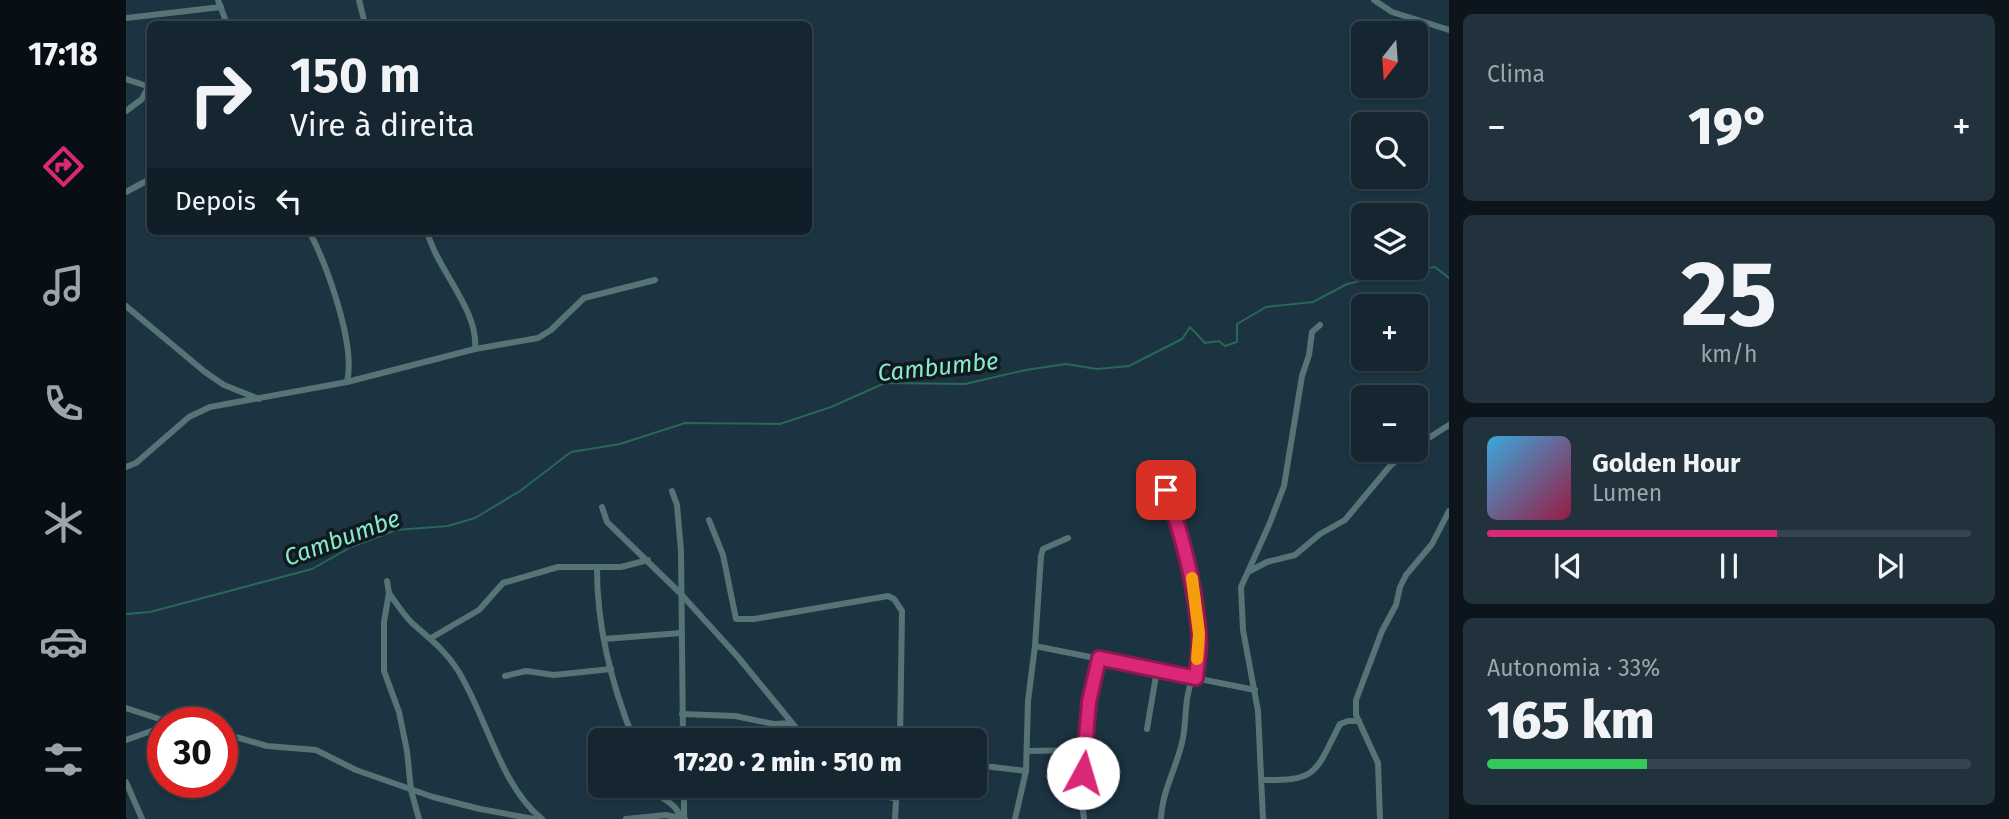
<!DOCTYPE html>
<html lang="pt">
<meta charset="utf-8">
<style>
:root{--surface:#152631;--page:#22323d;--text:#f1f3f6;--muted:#9da5ab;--line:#34434d;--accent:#db2777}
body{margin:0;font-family:"Fira Sans",sans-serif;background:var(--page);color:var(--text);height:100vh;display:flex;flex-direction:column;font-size:26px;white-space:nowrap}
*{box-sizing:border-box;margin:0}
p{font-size:23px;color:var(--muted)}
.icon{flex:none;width:38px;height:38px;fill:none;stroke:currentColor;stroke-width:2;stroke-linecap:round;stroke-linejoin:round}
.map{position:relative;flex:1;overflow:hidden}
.drawer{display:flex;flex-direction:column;gap:14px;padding:14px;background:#0c151b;width:560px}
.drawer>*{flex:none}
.banner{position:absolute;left:21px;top:21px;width:665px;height:214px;border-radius:10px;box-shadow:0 2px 5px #0004,0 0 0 2px var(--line);background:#152631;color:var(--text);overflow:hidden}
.needle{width:46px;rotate:197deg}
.buttons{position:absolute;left:1225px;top:21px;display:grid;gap:14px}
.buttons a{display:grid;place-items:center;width:77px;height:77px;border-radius:10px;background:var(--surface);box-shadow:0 2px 5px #0004,0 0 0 2px var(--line);font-size:35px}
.speed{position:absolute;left:21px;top:707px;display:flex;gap:14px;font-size:35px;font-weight:700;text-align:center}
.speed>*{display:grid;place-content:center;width:91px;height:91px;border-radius:50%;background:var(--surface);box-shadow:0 2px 5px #0004,0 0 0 2px var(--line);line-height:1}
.speed .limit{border:10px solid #d22;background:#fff;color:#111}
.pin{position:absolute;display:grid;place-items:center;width:60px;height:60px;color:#fff;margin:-30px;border-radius:14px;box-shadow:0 4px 10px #0006}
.me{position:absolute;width:77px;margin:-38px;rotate:6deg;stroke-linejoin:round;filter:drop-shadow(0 0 5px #0008)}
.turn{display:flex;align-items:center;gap:24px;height:147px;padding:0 28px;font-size:32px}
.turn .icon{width:91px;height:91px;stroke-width:2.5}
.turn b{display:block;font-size:49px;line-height:60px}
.then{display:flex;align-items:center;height:66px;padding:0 28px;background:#0003;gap:14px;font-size:26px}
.big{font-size:52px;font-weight:800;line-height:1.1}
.drawer .widget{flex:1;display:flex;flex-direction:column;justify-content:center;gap:10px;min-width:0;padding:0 24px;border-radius:10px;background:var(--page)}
.drawer .dial{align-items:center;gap:0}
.dial b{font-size:91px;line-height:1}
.song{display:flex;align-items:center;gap:21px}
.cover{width:84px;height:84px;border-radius:10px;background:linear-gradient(135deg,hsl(200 70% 55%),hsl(340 70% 35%))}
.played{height:7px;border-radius:4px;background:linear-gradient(90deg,var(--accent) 60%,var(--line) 60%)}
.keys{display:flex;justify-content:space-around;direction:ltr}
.heat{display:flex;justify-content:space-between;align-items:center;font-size:38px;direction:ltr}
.charge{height:10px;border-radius:5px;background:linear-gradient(90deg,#34c759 33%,var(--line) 0)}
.trip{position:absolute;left:462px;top:728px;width:399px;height:70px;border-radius:10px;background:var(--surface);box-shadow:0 2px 5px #0004,0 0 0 2px var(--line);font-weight:800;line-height:70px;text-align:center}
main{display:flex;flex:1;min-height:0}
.menu{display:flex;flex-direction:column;width:126px;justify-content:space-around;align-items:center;background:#080f14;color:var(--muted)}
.menu .icon{width:49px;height:49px}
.menu .active{color:var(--accent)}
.menu b{font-size:32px;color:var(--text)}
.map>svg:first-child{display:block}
</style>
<main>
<nav class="menu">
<b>17:18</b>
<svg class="icon active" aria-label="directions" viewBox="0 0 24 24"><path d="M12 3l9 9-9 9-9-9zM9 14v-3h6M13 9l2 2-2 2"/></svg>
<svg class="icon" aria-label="music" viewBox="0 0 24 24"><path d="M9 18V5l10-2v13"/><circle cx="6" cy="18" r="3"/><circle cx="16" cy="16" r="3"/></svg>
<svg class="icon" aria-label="phone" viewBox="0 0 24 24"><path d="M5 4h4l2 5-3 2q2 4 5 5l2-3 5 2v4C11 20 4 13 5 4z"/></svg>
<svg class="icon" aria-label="climate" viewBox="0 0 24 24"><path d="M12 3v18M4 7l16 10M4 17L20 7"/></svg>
<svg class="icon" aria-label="car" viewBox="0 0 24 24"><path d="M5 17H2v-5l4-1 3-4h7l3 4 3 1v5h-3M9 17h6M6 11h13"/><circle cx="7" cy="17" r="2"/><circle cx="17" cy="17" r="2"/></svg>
<svg class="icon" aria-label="filters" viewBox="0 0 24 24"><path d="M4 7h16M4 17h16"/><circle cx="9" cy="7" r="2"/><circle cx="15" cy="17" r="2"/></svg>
</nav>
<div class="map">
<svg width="1323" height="819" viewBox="0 0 1323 819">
<rect width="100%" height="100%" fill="#1c3341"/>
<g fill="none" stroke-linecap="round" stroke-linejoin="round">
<path stroke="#266954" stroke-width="2" d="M0,614L24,612L186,569L225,547L270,530L322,526L349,518L394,491L445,452L494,444L559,423L654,424L705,407L759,383L839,384L900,370L940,364L971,369L1003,366L1056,339L1064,327L1079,343L1093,341L1099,346L1111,342V324L1140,307L1187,302L1221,284L1265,274L1309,267L1323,278"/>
<g stroke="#567376" stroke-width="6">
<path d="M92,0L101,24"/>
<path d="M233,0L239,24"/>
<path d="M1248,0L1266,12L1323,30"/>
<path d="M0,18L95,7"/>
<path d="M0,79L21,86"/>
<path d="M0,111L16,99L24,83"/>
<path d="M0,192L24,179"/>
<path d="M183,231C201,265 230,345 221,382"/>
<path d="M301,231C311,270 353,310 349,349"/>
<path d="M0,306L79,372L98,385L133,399"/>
<path d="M1290,446L1323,425"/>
<path d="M0,467L10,463L63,417L84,407L221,382L349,349L412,338L425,330L458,298L529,280"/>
<path d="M1040,490C1057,537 1069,584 1073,634C1075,648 1071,664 1070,678"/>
<path d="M546,491L551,505L555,551L557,740"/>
<path d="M476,507L481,522L554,593L612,657L680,740"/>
<path d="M583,520L597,555L610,619H628L762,596L768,599L776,611L774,740"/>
<path d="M471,569C471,627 486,686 508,740"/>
<path d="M1122,572L1141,562L1169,555L1194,534L1219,520L1264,466L1284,450"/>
<path d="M261,581L263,593L258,622V671L273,712L281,751L285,790L293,819"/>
<path d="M263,593C270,603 277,614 286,623C303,638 319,650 331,669C360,714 374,786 416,819"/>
<path d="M305,638L353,610L377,583L432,567H495L522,560"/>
<path d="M478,639L555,633"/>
<path d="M909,646L1129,690"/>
<path d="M379,676L400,671L428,675L485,669"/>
<path d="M0,708L46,723"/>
<path d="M556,714L609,716L648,724L666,723"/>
<path d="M1021,729L1031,670"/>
<path d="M96,733L141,746L190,750L230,770L307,797L354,809L408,819"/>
<path d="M0,740L37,727"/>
<path d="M902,751L959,750"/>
<path d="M849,765L900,771"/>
<path d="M1136,780C1193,781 1189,772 1214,724L1222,721H1233"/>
<path d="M0,782L16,819"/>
<path d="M526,786C532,800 550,801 554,817"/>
<path d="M558,786V819"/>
<path d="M725,786L770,799"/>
<path d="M500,819L540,815L559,819"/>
<path d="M769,819L771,786"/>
<path d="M889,819L900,771L902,701L909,646L915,556L917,549L942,538"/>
<path d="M958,819C951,770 962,707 973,658"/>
<path d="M1035,819C1036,790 1052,765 1057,738C1061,716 1058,698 1067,677"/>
<path d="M1137,819L1132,711L1117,630L1115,587L1143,525L1158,486L1176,376L1183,355L1186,332L1194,325"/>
<path d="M1254,819L1252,763L1230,715V700L1256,631L1270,605L1274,587L1280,575L1306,544L1323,511"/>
</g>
</g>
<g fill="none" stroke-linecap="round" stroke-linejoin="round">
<g stroke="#8e194d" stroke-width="18">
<path id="route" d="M957,773L963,702L973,658L1070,678C1071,664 1075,648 1073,634C1069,584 1057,537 1040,490"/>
</g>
<use href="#route" stroke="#db2777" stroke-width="12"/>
<path stroke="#f59e0b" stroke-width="12" d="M1066,578L1073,634L1071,659"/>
</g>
<g text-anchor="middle" stroke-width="7" stroke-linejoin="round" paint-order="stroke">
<g font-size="24" font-style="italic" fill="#87eac7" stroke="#101920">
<text transform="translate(812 367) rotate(-6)" y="8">Cambumbe</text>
<text transform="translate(216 538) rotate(-20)" y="8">Cambumbe</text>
</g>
</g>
</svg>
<div class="buttons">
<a><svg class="needle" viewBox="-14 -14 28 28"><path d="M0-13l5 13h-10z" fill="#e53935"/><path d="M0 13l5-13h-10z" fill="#9da5ab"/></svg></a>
<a><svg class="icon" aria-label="search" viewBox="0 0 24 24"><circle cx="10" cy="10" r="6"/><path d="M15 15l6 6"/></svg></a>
<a><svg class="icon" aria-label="layers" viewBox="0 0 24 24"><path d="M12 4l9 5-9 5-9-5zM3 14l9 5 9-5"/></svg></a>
<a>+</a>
<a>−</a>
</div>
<div class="speed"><div class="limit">30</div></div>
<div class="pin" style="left:1040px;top:490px;background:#d93025"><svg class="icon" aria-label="arrive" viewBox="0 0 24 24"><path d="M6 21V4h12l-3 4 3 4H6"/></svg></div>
<svg class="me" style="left:957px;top:773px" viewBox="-20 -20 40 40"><circle r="19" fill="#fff"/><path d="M0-13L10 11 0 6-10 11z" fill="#db2777"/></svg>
<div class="trip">17:20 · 2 min · 510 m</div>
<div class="banner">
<div class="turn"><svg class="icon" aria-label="right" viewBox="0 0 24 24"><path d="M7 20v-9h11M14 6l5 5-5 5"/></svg><div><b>150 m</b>Vire à direita</div></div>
<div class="then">Depois<svg class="icon" aria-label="left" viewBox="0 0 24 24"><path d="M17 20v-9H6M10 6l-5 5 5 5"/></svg></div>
</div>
</div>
<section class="drawer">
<div class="widget"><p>Clima</p>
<div class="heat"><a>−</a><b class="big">19°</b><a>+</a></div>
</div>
<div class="widget dial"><b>25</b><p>km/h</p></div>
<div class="widget">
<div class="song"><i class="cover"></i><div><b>Golden Hour</b><p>Lumen</p></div></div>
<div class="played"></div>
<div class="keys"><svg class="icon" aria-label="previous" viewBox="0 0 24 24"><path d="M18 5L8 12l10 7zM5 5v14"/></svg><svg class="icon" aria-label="pause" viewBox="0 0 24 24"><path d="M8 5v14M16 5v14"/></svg><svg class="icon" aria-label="next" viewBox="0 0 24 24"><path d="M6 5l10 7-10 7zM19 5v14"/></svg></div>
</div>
<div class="widget"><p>Autonomia · 33%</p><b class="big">165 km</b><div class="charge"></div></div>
</section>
</main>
